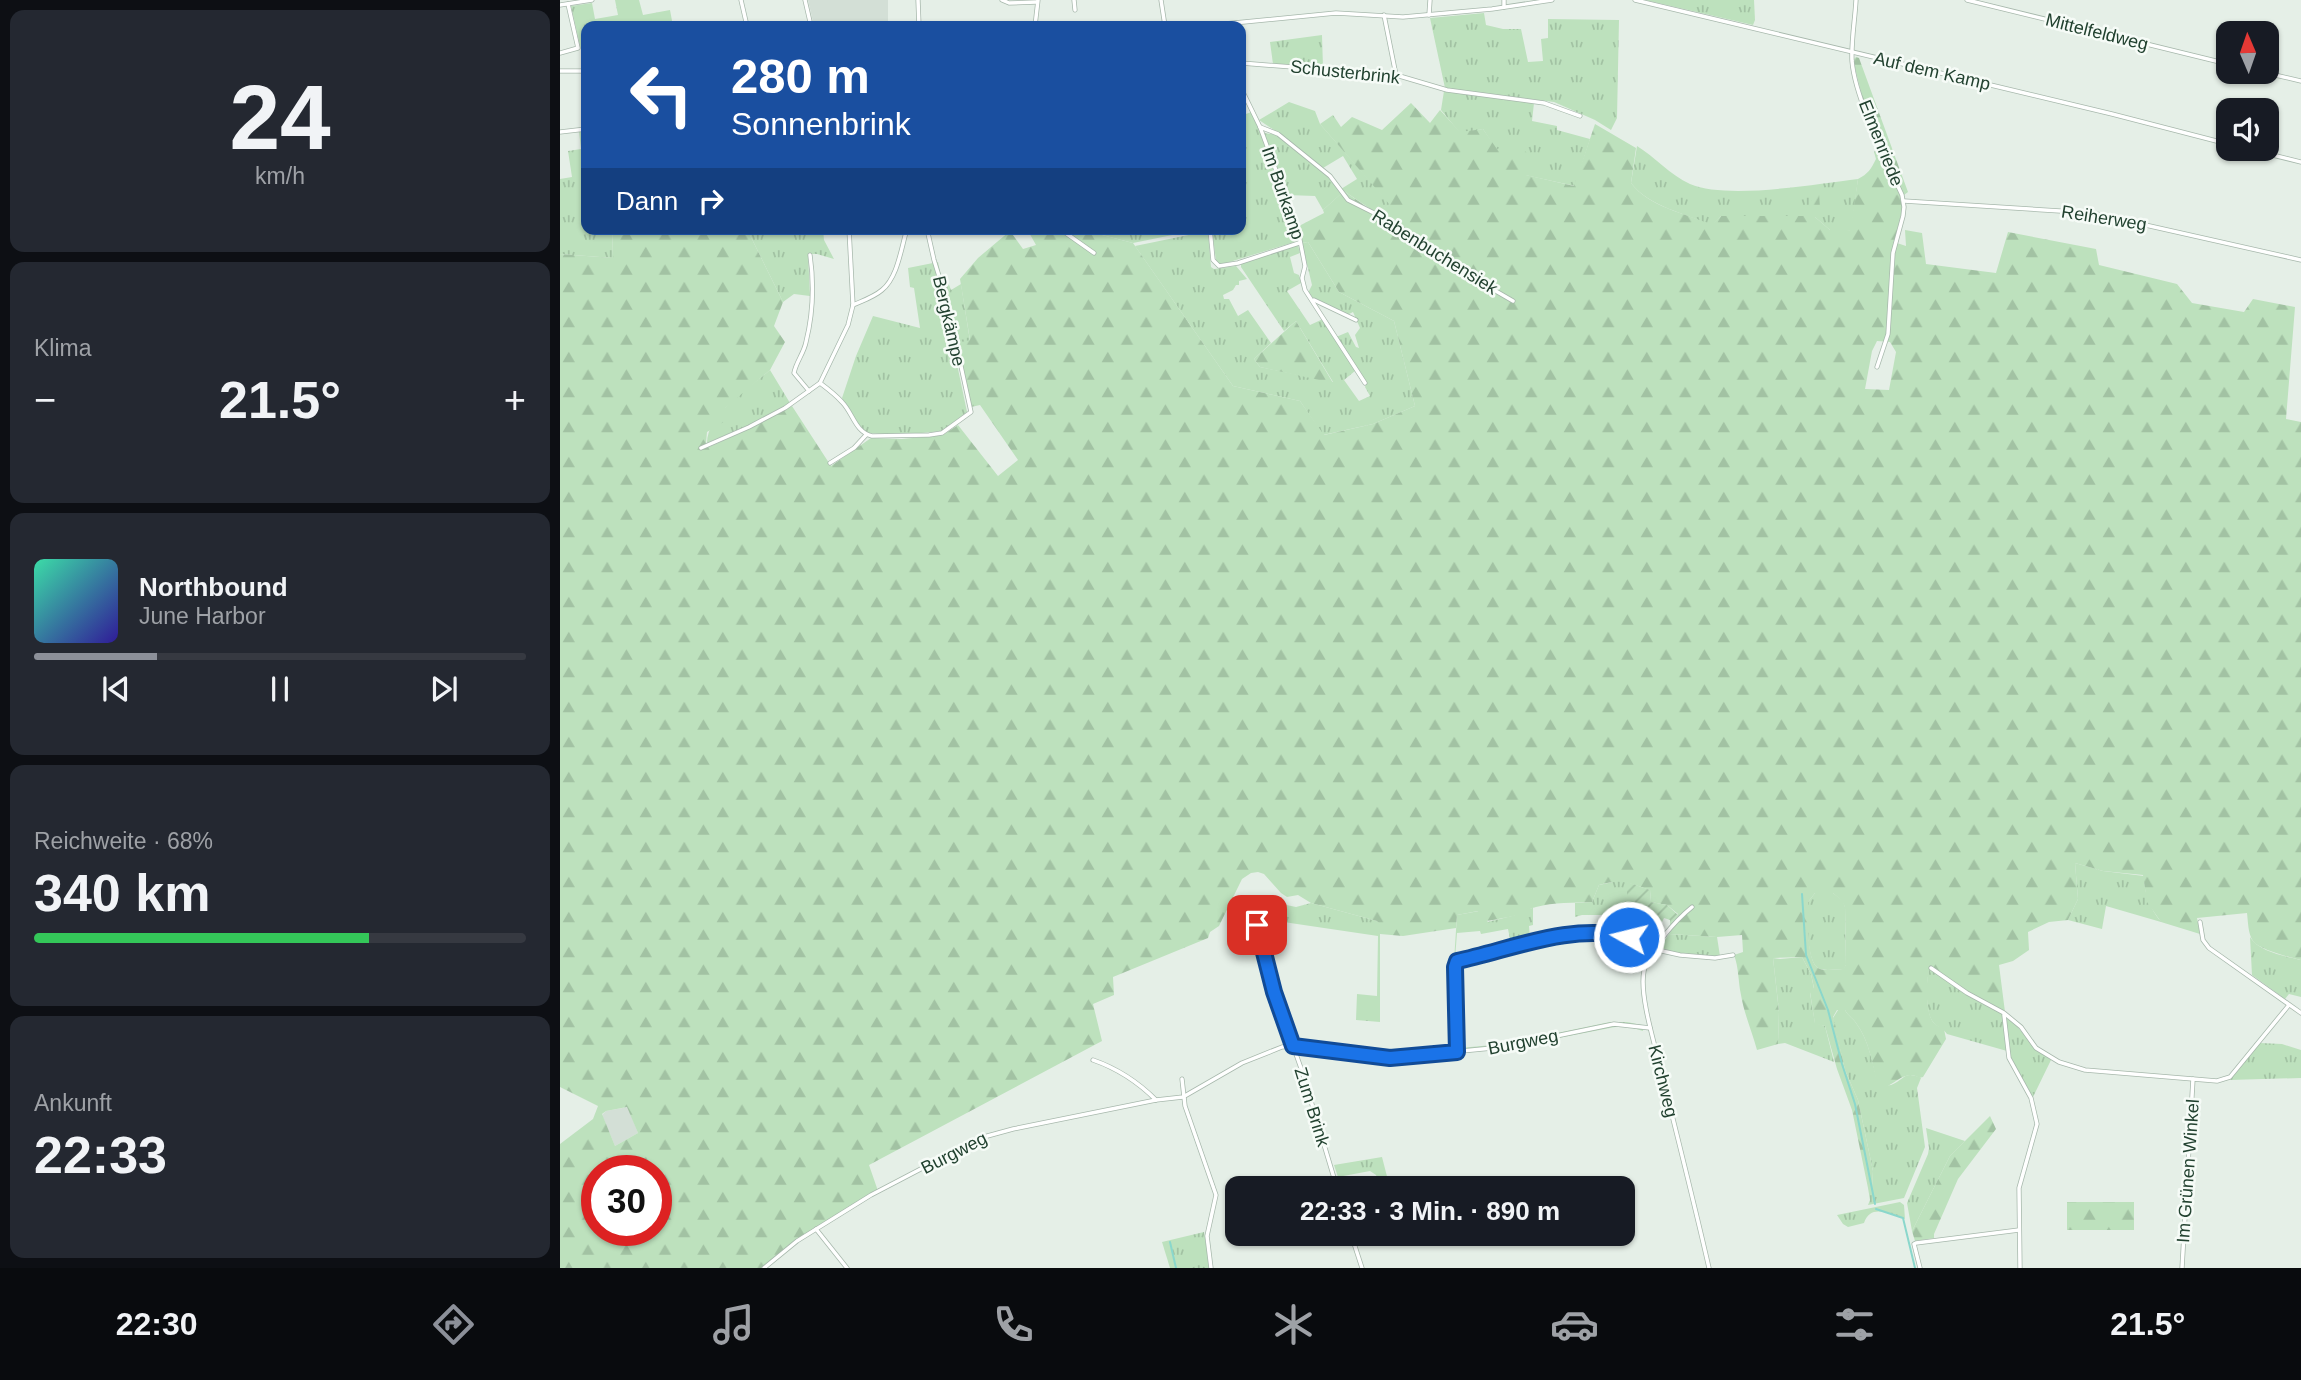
<!DOCTYPE html>
<html lang="de">
<meta charset="utf-8">
<style>
:root{--surface:#171b24;--page:#242831;--text:#f1f3f6;--muted:#9ea1a6;--line:#363941;--accent:#8c9099}
body{margin:0;font-family:Helvetica,sans-serif;background:var(--page);color:var(--text);height:100vh;display:flex;flex-direction:column;font-size:26px;white-space:nowrap}
*{box-sizing:border-box;margin:0}
p{font-size:23px;color:var(--muted)}
.icon{flex:none;width:38px;height:38px;fill:none;stroke:currentColor;stroke-width:2;stroke-linecap:round;stroke-linejoin:round}
.map{position:relative;flex:1;overflow:hidden}
.side{display:flex;flex-direction:column;gap:10px;padding:10px;background:#0d0f14;width:560px}
.side>*{flex:none}
.banner{position:absolute;left:21px;top:21px;width:665px;height:214px;border-radius:14px;box-shadow:0 2px 5px #0004;background:#1a4fa0;color:#fff;overflow:hidden}
.needle{width:46px;rotate:358deg}
.tools{position:absolute;left:1656px;top:21px;display:grid;gap:14px}
.tools a{display:grid;place-items:center;width:63px;height:63px;border-radius:14px;background:var(--surface);box-shadow:0 2px 5px #0004;font-size:35px}
.speed{position:absolute;left:21px;top:1155px;display:flex;gap:14px;font-size:35px;font-weight:700;text-align:center}
.speed>*{display:grid;place-content:center;width:91px;height:91px;border-radius:50%;background:var(--surface);box-shadow:0 2px 5px #0004;line-height:1}
.speed .limit{border:10px solid #d22;background:#fff;color:#111}
.pin{position:absolute;display:grid;place-items:center;width:60px;height:60px;color:#fff;margin:-30px;border-radius:14px;box-shadow:0 4px 10px #0006}
.me{position:absolute;width:77px;margin:-38px;rotate:278deg;stroke-linejoin:round;filter:drop-shadow(0 0 5px #0008)}
.turn{display:flex;align-items:center;gap:24px;height:147px;padding:0 35px;font-size:32px}
.turn .icon{width:91px;height:91px;stroke-width:2.5}
.turn b{display:block;font-size:49px;line-height:60px}
.then{display:flex;align-items:center;height:66px;padding:0 35px;background:#0003;gap:14px;font-size:26px}
.big{font-size:52px;font-weight:600;line-height:1.1}
.side .tile{flex:1;display:flex;flex-direction:column;justify-content:center;gap:10px;min-width:0;padding:0 24px;border-radius:14px;background:var(--page)}
.side .dial{align-items:center;gap:0}
.dial b{font-size:91px;line-height:1}
.song{display:flex;align-items:center;gap:21px}
.cover{width:84px;height:84px;border-radius:10px;background:linear-gradient(135deg,hsl(160 70% 55%),hsl(250 70% 35%))}
.played{height:7px;border-radius:4px;background:linear-gradient(90deg,var(--accent) 25%,var(--line) 25%)}
.keys{display:flex;justify-content:space-around;direction:ltr}
.heat{display:flex;justify-content:space-between;align-items:center;font-size:38px;direction:ltr}
.charge{height:10px;border-radius:5px;background:linear-gradient(90deg,#34c759 68%,var(--line) 0)}
.trip{position:absolute;left:665px;top:1176px;width:410px;height:70px;border-radius:14px;background:var(--surface);box-shadow:0 2px 5px #0004;font-weight:600;line-height:70px;text-align:center}
.menu{display:flex;height:112px;justify-content:space-around;align-items:center;background:#090b0e;color:var(--muted)}
.menu .icon{width:49px;height:49px}
.menu .selected{color:var(--accent)}
.menu b{font-size:32px;color:var(--text)}
main{display:flex;flex:1;min-height:0}
.map>svg:first-child{display:block}
</style>
<main>
<section class="side">
<div class="tile dial"><b>24</b><p>km/h</p></div>
<div class="tile"><p>Klima</p>
<div class="heat"><a>−</a><b class="big">21.5°</b><a>+</a></div>
</div>
<div class="tile">
<div class="song"><i class="cover"></i><div><b>Northbound</b><p>June Harbor</p></div></div>
<div class="played"></div>
<div class="keys"><svg class="icon" aria-label="previous" viewBox="0 0 24 24"><path d="M18 5L8 12l10 7zM5 5v14"/></svg><svg class="icon" aria-label="pause" viewBox="0 0 24 24"><path d="M8 5v14M16 5v14"/></svg><svg class="icon" aria-label="next" viewBox="0 0 24 24"><path d="M6 5l10 7-10 7zM19 5v14"/></svg></div>
</div>
<div class="tile"><p>Reichweite · 68%</p><b class="big">340 km</b><div class="charge"></div></div>
<div class="tile"><p>Ankunft</p><b class="big">22:33</b></div>
</section>
<div class="map">
<svg width="1741" height="1268" viewBox="0 0 1741 1268">
<defs>
<pattern id="grass-tufts" width="24" height="20" patternUnits="userSpaceOnUse" patternTransform="scale(1.75)"><rect width="24" height="20" fill="#bde1bd"/><path d="M3 7l-1-3M5 7V3M7 7l1-3M15 17l-1-3M17 17v-4M19 17l1-3" fill="none" stroke="#a2c2a3"/></pattern>
<pattern id="forest-firs" width="22" height="20" patternUnits="userSpaceOnUse" patternTransform="scale(1.75)"><rect width="22" height="20" fill="#bde1bd"/><path d="M5 1l3.5 6h-7zM16 11l3.5 6h-7z" fill="#a2c2a3"/></pattern>
<pattern id="garden-furrows" width="10" height="10" patternUnits="userSpaceOnUse" patternTransform="scale(1.75)"><rect width="10" height="10" fill="#bde1bd"/><path d="M-1 1l2-2M0 10L10 0M9 11l2-2" fill="none" stroke="#a2c2a3"/></pattern>
</defs>
<rect width="100%" height="100%" fill="#e5efe7"/>
<g fill="#d3dfd6">
<path d="M248,0H328V26H254Z"/>
<path d="M68,1107L78,1133L55,1146L42,1115L46,1111Z"/>
</g>
<g fill="url(#grass-tufts)">
<path d="M55,0H79L83,15L110,10L113,26H26V68H25L11,6L32,3L35,19L58,15Z"/>
<path d="M1085,0H1194L1195,20L1193,25Z"/>
<path d="M924,13L926,25L943,29H961L968,62L983,61L981,39L988,38V19L1059,20L1057,118L1051,130L1035,120L994,102L885,88L870,18Z"/>
<path d="M762,35L763,68L713,64L710,42Z"/>
<path d="M884,91L974,103L972,121L997,126V130L1030,139L1015,186L965,175L936,149L923,129L900,133L881,110Z"/>
<path d="M729,102L755,111L760,124L831,205L815,212L781,189L797,179L783,156L763,168L720,134L699,120Z"/>
<path d="M691,112L702,135L739,236L738,241L663,264H658L656,261L652,229H681V116Z"/>
<path d="M26,130V229H52L53,258L0,254V179L12,177L8,151L21,149L19,131Z"/>
<path d="M704,133L718,135L769,177L782,193L763,210L755,196L727,195Z"/>
<path d="M1077,146C1095,157 1110,175 1130,184C1168,200 1255,184 1298,179L1291,231L1270,230L1255,217L1249,216H1161L1152,226C1126,213 1089,207 1071,183Z"/>
<path d="M187,229H263L264,240L274,259L257,254H248L250,296L234,294L223,302Z"/>
<path d="M519,229H642L573,243Z"/>
<path d="M648,231L651,267L654,269L676,266L687,279L679,281V285H676L673,290L663,295L664,299H669L678,316L688,310L711,343L694,359L700,367L773,382L736,321L724,331L681,267V263L738,245L740,253L730,257L734,273L739,275L741,283L727,291L750,325L763,319L795,371L784,380L799,401L810,396L805,387L806,384L776,337L788,332L796,347L799,348L795,335L800,328L793,312L787,315L754,299L748,293L752,285L742,243L748,242L779,292L834,321L855,406L813,424L763,435L740,401L673,386L575,246Z"/>
<path d="M378,262L381,276L385,274L391,290L401,284L410,341L393,345L407,412L382,431L342,435L306,433L299,426L282,398L296,356L313,316L360,328L354,288L350,287L348,268Z"/>
<path d="M210,370L230,403L189,425L147,443C148,412 188,389 210,370Z"/>
<path d="M1515,863L1543,871L1584,876C1584,894 1590,908 1601,922L1546,906L1542,929L1508,920L1518,899Z"/>
<path d="M1062,880L1067,882V915H1022L1015,917V903L1032,902L1039,885Z"/>
<path d="M1255,893H1273L1283,901L1285,907L1286,965L1284,969C1277,969 1267,971 1260,969C1245,964 1248,915 1248,902Z"/>
<path d="M717,903L736,907L751,903L817,921L820,924V1022L796,1020L797,994L817,996L818,936L697,918L693,905Z"/>
<path d="M973,907V925L969,926L970,939L951,944L948,929L921,934L920,931L897,933L895,959L897,962C945,949 1007,928 1056,935L1054,939C1003,927 947,949 898,963L896,968L900,1048L943,1044L1050,1022H1067L1082,1025L1083,1031L1066,1026L1055,1027L942,1049L834,1060L805,1057L830,1059L849,1057L848,1054L889,1050L894,1047V961L897,915L919,911L928,922C941,918 964,915 973,907Z"/>
<path d="M1109,934L1157,937L1160,956C1141,956 1118,956 1100,947Z"/>
<path d="M1690,937C1699,952 1725,956 1741,960V997L1729,994L1725,999L1692,975Z"/>
<path d="M1242,957L1251,974L1254,989L1250,993L1255,1023L1265,1026L1274,1062L1225,1043L1218,1044L1219,1011L1213,958L1220,959Z"/>
<path d="M1369,969L1406,994L1443,1013L1447,1051L1387,1034C1383,1028 1377,1027 1373,1022C1365,1012 1366,981 1369,969Z"/>
<path d="M1278,1010H1285C1288,1016 1293,1018 1296,1023C1309,1040 1313,1065 1318,1085C1322,1085 1327,1086 1331,1085C1344,1080 1344,1070 1361,1078L1357,1088L1365,1147L1344,1198L1308,1205L1310,1200L1308,1188L1312,1187L1313,1171L1298,1100L1285,1070L1273,1018Z"/>
<path d="M1446,1015C1463,1031 1471,1046 1491,1060L1473,1097L1450,1056Z"/>
<path d="M1700,1043L1722,1044L1741,1050V1078L1670,1080Z"/>
<path d="M1366,1128L1405,1141L1390,1156L1352,1231L1347,1203L1368,1154L1369,1148Z"/>
<path d="M822,1157L830,1188H821L816,1175L810,1171L778,1177L774,1165Z"/>
<path d="M1340,1202L1344,1205L1345,1219C1329,1214 1311,1203 1304,1223L1288,1227L1283,1224L1277,1215Z"/>
<path d="M644,1232L650,1268H610L602,1242Z"/>
</g>
<g fill="url(#forest-firs)" fill-rule="evenodd">
<path d="M1296,57L1299,58L1348,192L1340,198L1343,207L1334,242L1346,246L1345,230L1362,233L1366,264L1436,273L1448,232L1536,249L1539,265L1617,284L1632,303L1684,312L1693,299L1735,307L1726,419L1741,422V960C1729,957 1700,950 1693,941C1688,934 1688,921 1687,913L1637,918L1640,934L1601,922L1587,902L1583,875L1543,871L1515,863L1518,899L1508,920L1489,922L1468,932L1469,950L1453,961L1439,965L1445,1012L1407,992L1370,967C1366,978 1365,1014 1374,1023C1377,1026 1381,1027 1384,1029L1386,1039L1363,1077L1359,1078C1347,1069 1336,1083 1324,1088L1317,1085C1313,1065 1309,1040 1296,1023C1293,1018 1288,1016 1285,1010H1277L1273,1017L1275,1024L1285,1070L1298,1100L1313,1171L1312,1188H1308L1292,1110L1277,1069L1265,1026L1255,1024L1250,992L1254,988L1251,974L1242,957L1213,958L1219,1012L1218,1044L1197,1050C1192,1032 1184,1013 1181,995C1178,981 1179,968 1174,955L1183,952L1182,935L1157,937L1109,934L1113,928L1110,925L1118,914L1107,905L1091,902L1090,890C1069,883 1062,878 1039,885L1032,902C1014,903 994,902 976,907C965,910 976,908 966,913C963,914 927,922 922,921L918,911L897,915L896,928L843,936L820,934V925L817,921L751,903L738,895L727,897L721,893L704,874L698,872L691,873L682,879L659,926L650,932L648,938L553,977L554,995L533,1004L542,1041L309,1165L318,1191L237,1240L201,1268H0V1144L33,1119L38,1106L0,1087V254L53,258L52,229H187L223,302L214,326L225,342L210,370L165,408L167,420L147,432L146,443L149,447L191,428L232,406L271,466L311,438L342,439L383,435L398,425L438,476L458,460L420,405L411,407L397,343L410,340L400,279L418,258L450,231L463,249L476,245L467,229H519L573,243L673,386L740,401L764,435L813,424L855,406L834,321L779,292L748,242L742,243L739,226L764,213L763,210L784,191L814,212L830,205L760,124L773,115L781,127L792,117L822,130L851,103L870,123L880,110L900,132L923,129L937,149L962,146L973,163L966,175L1014,186L1035,124L1076,148L1071,183C1089,207 1125,213 1152,225L1161,216H1249V205L1255,193L1259,192L1260,209L1255,217L1270,230L1278,227L1290,231L1298,179C1308,174 1311,169 1316,159L1314,152L1322,144L1302,96L1293,60ZM1317,341L1330,342L1336,352L1329,390L1305,389L1312,351ZM1255,893H1273L1282,901L1285,907L1286,965L1283,969C1277,969 1266,971 1260,969C1245,964 1249,915 1248,902ZM67,1107L78,1133L55,1146L42,1114L46,1111ZM37,1171H96V1230H37Z"/>
<path d="M736,321L773,383L700,367L694,359Z"/>
<path d="M1430,1116L1436,1129L1398,1179L1374,1234V1238L1355,1241L1352,1231L1390,1156Z"/>
<rect x="1507" y="1202" width="67" height="28"/>
</g>
<path fill="url(#garden-furrows)" d="M1067,882L1090,890L1091,902L1107,905L1118,915L1110,925V920L1104,918L1102,922L1094,920H1080L1079,915H1067Z"/>
<g fill="none" stroke-linecap="round" stroke-linejoin="round">
<g stroke="#8ad7cc" stroke-width="2">
<path d="M1242,894L1246,955L1268,1010L1282,1064L1295,1104L1315,1204"/>
<path d="M1316,1209L1343,1218L1355,1268"/>
<path d="M610,1242L616,1268"/>
</g>
<g stroke="#a7b8ac" stroke-width="5">
<g id="minor">
<path d="M181,0L187,26"/>
<path d="M245,0L251,26"/>
<path d="M358,0L359,26"/>
<path d="M442,0L449,3L477,2"/>
<path d="M514,0L515,10"/>
<path d="M601,0L605,26"/>
<path d="M1075,0L1552,114L1668,144"/>
<path d="M1296,0C1295,20 1291,41 1292,61C1295,98 1326,160 1342,195L1344,207L1343,216L1333,253L1328,334L1317,367"/>
<path d="M1407,0L1668,64"/>
<path d="M0,5L32,0"/>
<path d="M944,7V0"/>
<path d="M824,15L836,75"/>
<path d="M869,15L870,0"/>
<path d="M475,26L478,0"/>
<path d="M643,26L776,13L843,17L932,9L992,0"/>
<path d="M0,53L18,48L8,4"/>
<path d="M681,63L836,75L887,90L984,103L1020,116"/>
<path d="M0,71H26"/>
<path d="M1702,72L1741,81"/>
<path d="M681,88L700,127L738,230L745,266L742,278L745,290L805,383"/>
<path d="M700,127L718,134L770,176L788,200L832,222L875,250L915,279L953,301"/>
<path d="M0,132L26,129"/>
<path d="M1688,149L1741,162"/>
<path d="M1344,201L1532,213L1741,260"/>
<path d="M500,229L534,253"/>
<path d="M650,229L653,260L659,266L678,263L739,243"/>
<path d="M754,300L796,320"/>
<path d="M293,305C302,301 314,297 322,290C338,277 341,248 347,229"/>
<path d="M260,383C268,389 276,395 282,402C293,413 295,432 312,436L369,435L382,433L411,412L387,302L374,260L367,229"/>
<path d="M249,391L234,373C236,362 244,353 246,342C253,314 254,283 250,255"/>
<path d="M141,448L189,427L225,408L260,383L288,325L293,305L289,229"/>
<path d="M270,463L294,448L306,435"/>
<path d="M692,905L714,992L742,1071L777,1188"/>
<path d="M1132,907C1116,920 1088,951 1084,971C1079,995 1095,1045 1101,1070C1117,1136 1134,1202 1149,1268"/>
<path d="M1640,922L1643,940L1649,948L1741,1013"/>
<path d="M1371,968L1407,993L1444,1013L1461,1027L1476,1048L1499,1062L1525,1070L1633,1079"/>
<path d="M1444,1015L1449,1058L1471,1098L1477,1124L1459,1188L1460,1268"/>
<path d="M897,1052L895,967L897,961L915,959L970,941L1039,932L1067,937L1102,951L1120,955L1155,958L1173,955"/>
<path d="M533,1060C556,1068 578,1082 596,1100"/>
<path d="M622,1079L625,1106L656,1195L647,1236L651,1268"/>
<path d="M256,1229L287,1268"/>
<path d="M791,1234L802,1268"/>
<path d="M204,1268L237,1241L311,1195L420,1138L453,1129L596,1100L623,1097L682,1063L722,1047L741,1045L830,1058L943,1047L1054,1024L1090,1028"/>
<path d="M1360,1268L1354,1244L1356,1243L1459,1230"/>
<path d="M1622,1268L1633,1079L1657,1081L1670,1077L1729,1005"/>
</g>
</g>
<use href="#minor" stroke="#fff" stroke-width="3.5"/>
</g>
<g fill="none" stroke-linecap="round" stroke-linejoin="round">
<g stroke="#114b97" stroke-width="18">
<path id="route" d="M697,925L714,992L733,1046L830,1058L897,1052L895,967L897,961C953,949 1010,923 1069,937"/>
</g>
<use href="#route" stroke="#1a73e8" stroke-width="12"/>
</g>
<g text-anchor="middle" stroke-width="5" stroke-linejoin="round" paint-order="stroke">
<g font-size="18" fill="#224230" stroke="#f6fbf7">
<text transform="translate(1537 32) rotate(14)" y="6">Mittelfeldweg</text>
<text transform="translate(1372 71) rotate(13)" y="6">Auf dem Kamp</text>
<text transform="translate(785 72) rotate(6)" y="6">Schusterbrink</text>
<text transform="translate(1321 143) rotate(68)" y="6">Elmenriede</text>
<text transform="translate(723 193) rotate(71)" y="6">Im Burkamp</text>
<text transform="translate(1544 218) rotate(9)" y="6">Reiherweg</text>
<text transform="translate(875 252) rotate(32)" y="6">Rabenbuchensiek</text>
<text transform="translate(389 321) rotate(77)" y="6">Bergkämpe</text>
<text transform="translate(963 1042) rotate(-11)" y="6">Burgweg</text>
<text transform="translate(1103 1081) rotate(76)" y="6">Kirchweg</text>
<text transform="translate(752 1107) rotate(73)" y="6">Zum Brink</text>
<text transform="translate(394 1153) rotate(-27)" y="6">Burgweg</text>
<text transform="translate(1628 1171) rotate(-86)" y="6">Im Grünen Winkel</text>
</g>
</g>
</svg>
<div class="tools">
<a><svg class="needle" viewBox="-14 -14 28 28"><path d="M0-13l5 13h-10z" fill="#e53935"/><path d="M0 13l5-13h-10z" fill="#9ea1a6"/></svg></a>
<a><svg class="icon" aria-label="sound" viewBox="0 0 24 24"><path d="M4 9h4l5-4v14l-5-4H4zM17 9q2 3 0 6"/></svg></a>
</div>
<div class="speed"><div class="limit">30</div></div>
<div class="pin" style="left:697px;top:925px;background:#d93025"><svg class="icon" aria-label="arrive" viewBox="0 0 24 24"><path d="M6 21V4h12l-3 4 3 4H6"/></svg></div>
<svg class="me" style="left:1069px;top:937px" viewBox="-20 -20 40 40"><circle r="17" fill="#1a73e8" stroke="#fff" stroke-width="3"/><path d="M0-11L8 9 0 5-8 9z" fill="#fff"/></svg>
<div class="trip">22:33 · 3 Min. · 890 m</div>
<div class="banner">
<div class="turn"><svg class="icon" aria-label="left" viewBox="0 0 24 24"><path d="M17 20v-9H6M10 6l-5 5 5 5"/></svg><div><b>280 m</b>Sonnenbrink</div></div>
<div class="then">Dann<svg class="icon" aria-label="right" viewBox="0 0 24 24"><path d="M7 20v-9h11M14 6l5 5-5 5"/></svg></div>
</div>
</div>
</main>
<nav class="menu">
<b>22:30</b>
<svg class="icon selected" aria-label="directions" viewBox="0 0 24 24"><path d="M12 3l9 9-9 9-9-9zM9 14v-3h6M13 9l2 2-2 2"/></svg>
<svg class="icon" aria-label="music" viewBox="0 0 24 24"><path d="M9 18V5l10-2v13"/><circle cx="6" cy="18" r="3"/><circle cx="16" cy="16" r="3"/></svg>
<svg class="icon" aria-label="phone" viewBox="0 0 24 24"><path d="M5 4h4l2 5-3 2q2 4 5 5l2-3 5 2v4C11 20 4 13 5 4z"/></svg>
<svg class="icon" aria-label="climate" viewBox="0 0 24 24"><path d="M12 3v18M4 7l16 10M4 17L20 7"/></svg>
<svg class="icon" aria-label="car" viewBox="0 0 24 24"><path d="M5 17H2v-5l4-1 3-4h7l3 4 3 1v5h-3M9 17h6M6 11h13"/><circle cx="7" cy="17" r="2"/><circle cx="17" cy="17" r="2"/></svg>
<svg class="icon" aria-label="filters" viewBox="0 0 24 24"><path d="M4 7h16M4 17h16"/><circle cx="9" cy="7" r="2"/><circle cx="15" cy="17" r="2"/></svg>
<b>21.5°</b>
</nav>
